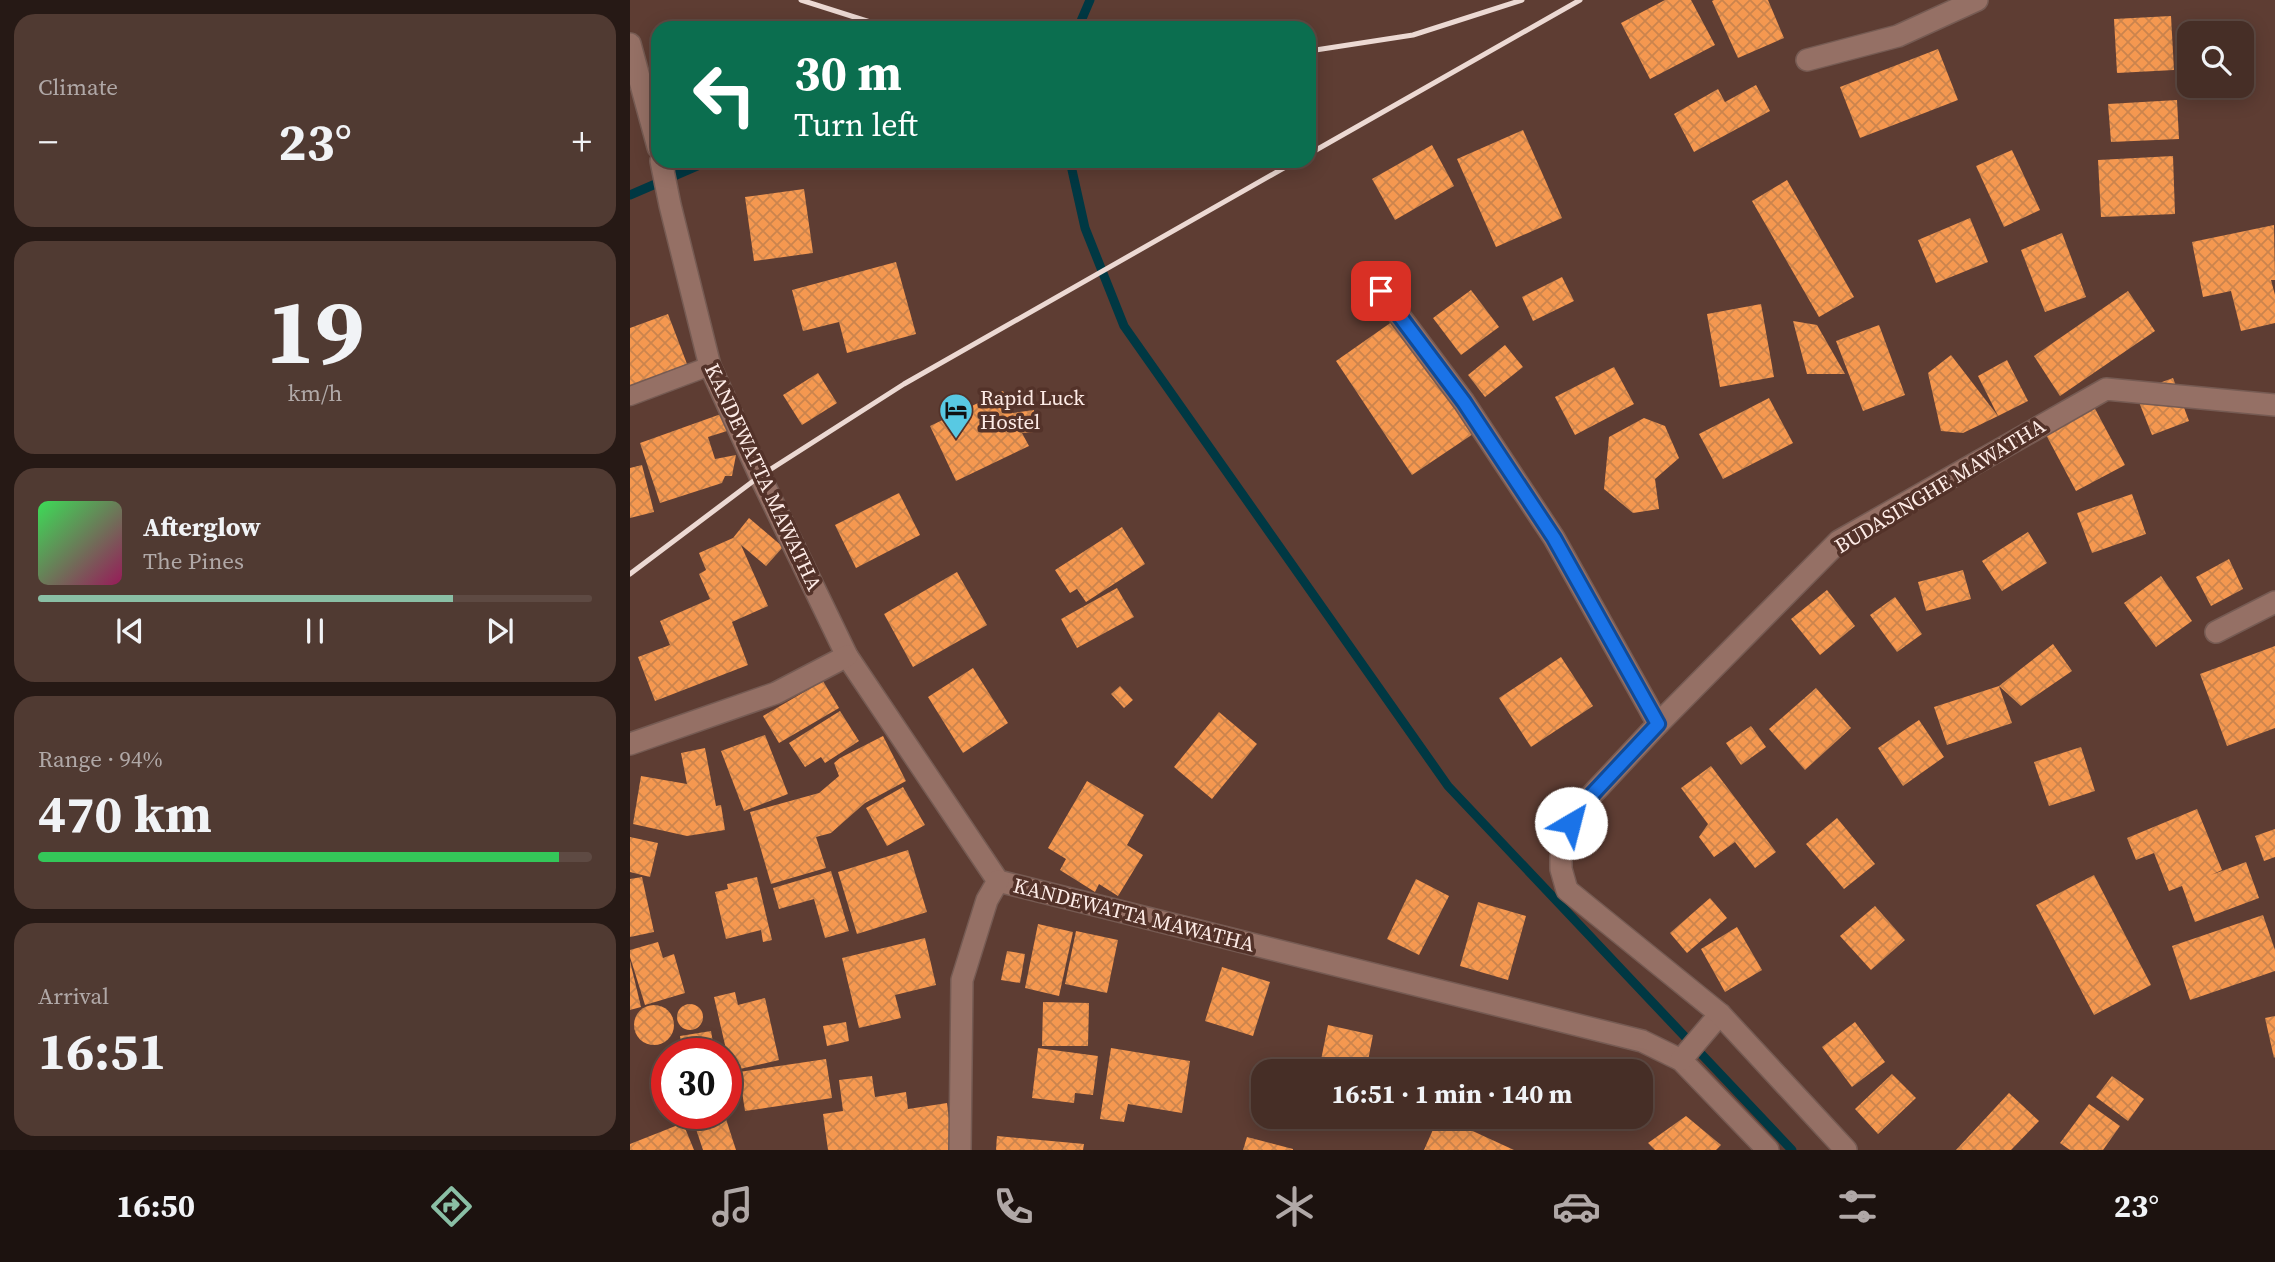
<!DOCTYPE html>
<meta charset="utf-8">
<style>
:root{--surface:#462e26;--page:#503a32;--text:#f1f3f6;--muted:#b0a8a7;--line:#5e4a43;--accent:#8abfa5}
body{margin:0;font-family:"Source Serif 4",serif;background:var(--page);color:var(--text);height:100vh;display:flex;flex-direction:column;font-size:26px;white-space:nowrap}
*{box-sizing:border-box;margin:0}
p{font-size:23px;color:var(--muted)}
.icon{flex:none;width:38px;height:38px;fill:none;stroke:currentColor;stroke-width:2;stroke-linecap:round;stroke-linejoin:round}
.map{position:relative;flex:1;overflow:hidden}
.drawer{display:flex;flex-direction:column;gap:14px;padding:14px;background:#261915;width:630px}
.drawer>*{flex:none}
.hud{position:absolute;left:21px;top:21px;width:665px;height:147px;border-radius:21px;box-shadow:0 4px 18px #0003,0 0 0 2px var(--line);background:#0b6e4f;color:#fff;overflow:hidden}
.fabs{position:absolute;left:1547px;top:21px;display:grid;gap:14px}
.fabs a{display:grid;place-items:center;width:77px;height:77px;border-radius:14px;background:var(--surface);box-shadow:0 4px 18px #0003,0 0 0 2px var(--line);font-size:35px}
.speed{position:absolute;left:21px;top:1038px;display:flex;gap:14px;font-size:35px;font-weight:700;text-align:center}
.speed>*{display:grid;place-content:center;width:91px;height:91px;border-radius:50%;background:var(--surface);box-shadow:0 4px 18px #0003,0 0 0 2px var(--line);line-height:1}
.speed .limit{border:10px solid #d22;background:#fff;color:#111}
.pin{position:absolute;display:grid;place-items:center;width:60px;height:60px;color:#fff;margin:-30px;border-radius:14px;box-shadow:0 4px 10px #0006}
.me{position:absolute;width:77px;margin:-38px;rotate:37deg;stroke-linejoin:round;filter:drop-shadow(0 0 5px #0008)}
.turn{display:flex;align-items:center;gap:24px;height:147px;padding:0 28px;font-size:32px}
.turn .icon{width:91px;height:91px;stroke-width:2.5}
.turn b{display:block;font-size:49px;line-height:60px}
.big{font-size:52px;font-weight:700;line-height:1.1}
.drawer .widget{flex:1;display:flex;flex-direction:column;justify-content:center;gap:10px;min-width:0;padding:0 24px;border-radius:21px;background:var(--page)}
.drawer .dial{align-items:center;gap:0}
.dial b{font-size:91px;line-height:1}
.song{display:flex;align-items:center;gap:21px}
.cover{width:84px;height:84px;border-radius:10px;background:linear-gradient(135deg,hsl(130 70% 55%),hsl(330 70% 35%))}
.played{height:7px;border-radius:4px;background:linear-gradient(90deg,var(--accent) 75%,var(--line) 75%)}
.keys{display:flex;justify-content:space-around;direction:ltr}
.heat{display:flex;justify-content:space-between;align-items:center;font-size:38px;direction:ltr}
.charge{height:10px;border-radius:5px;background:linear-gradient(90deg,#34c759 94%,var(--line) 0)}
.trip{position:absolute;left:621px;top:1059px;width:402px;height:70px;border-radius:21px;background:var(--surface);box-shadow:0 4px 18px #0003,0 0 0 2px var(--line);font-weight:700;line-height:70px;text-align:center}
.dock{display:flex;height:112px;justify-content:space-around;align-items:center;background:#1c120f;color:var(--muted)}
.dock .icon{width:49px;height:49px}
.dock .active{color:var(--accent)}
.dock b{font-size:32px;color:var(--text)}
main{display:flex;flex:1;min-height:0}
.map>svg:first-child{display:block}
</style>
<main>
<section class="drawer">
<div class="widget"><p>Climate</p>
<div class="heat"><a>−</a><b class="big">23°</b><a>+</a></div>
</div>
<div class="widget dial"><b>19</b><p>km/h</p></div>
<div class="widget">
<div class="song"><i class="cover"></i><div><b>Afterglow</b><p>The Pines</p></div></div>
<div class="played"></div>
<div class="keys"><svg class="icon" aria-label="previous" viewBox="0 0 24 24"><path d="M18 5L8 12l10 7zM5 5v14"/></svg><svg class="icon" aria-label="pause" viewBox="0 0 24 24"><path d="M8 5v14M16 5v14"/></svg><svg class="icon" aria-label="next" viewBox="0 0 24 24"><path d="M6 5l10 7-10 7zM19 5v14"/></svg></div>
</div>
<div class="widget"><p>Range · 94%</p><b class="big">470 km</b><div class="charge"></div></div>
<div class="widget"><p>Arrival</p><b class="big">16:51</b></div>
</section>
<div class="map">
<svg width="1645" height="1150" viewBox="0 0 1645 1150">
<defs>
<pattern id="building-cross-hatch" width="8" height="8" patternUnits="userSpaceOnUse" patternTransform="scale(1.75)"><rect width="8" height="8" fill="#f59850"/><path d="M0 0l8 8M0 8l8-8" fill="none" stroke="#cb844d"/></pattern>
</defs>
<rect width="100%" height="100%" fill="#5e3d33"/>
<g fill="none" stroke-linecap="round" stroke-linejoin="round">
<g stroke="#003843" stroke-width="9">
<path d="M448,28L460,0"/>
<path d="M440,161L455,228L494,326L818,786L1162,1150"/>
<path d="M0,195L74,163L84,161"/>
</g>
</g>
<g fill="url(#building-cross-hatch)">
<path d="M1035,0H1061L1085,45L1020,79L991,23Z"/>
<path d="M1084,0H1138L1154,38L1108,58L1082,1Z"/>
<path d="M1541,16L1544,70L1487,73L1484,19Z"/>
<path d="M1308,49L1328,100L1230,138L1210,87Z"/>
<path d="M1126,85L1140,111L1064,152L1044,114L1088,89L1095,102Z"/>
<path d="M1547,100L1549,139L1481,142L1478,104Z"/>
<path d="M893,130L932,218L866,247L827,159Z"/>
<path d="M802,145L824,186L765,220L742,179Z"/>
<path d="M1382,150L1410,210L1374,227L1346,166Z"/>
<path d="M1543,156L1545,214L1471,217L1468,160Z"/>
<path d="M1157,180L1224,297L1189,317L1122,201Z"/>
<path d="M174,189L183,253L124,261L115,197Z"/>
<path d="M1340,218L1358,262L1306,283L1288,240Z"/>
<path d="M1644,225L1645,280H1641L1645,295V323L1611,331L1601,291L1573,297L1562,242Z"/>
<path d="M1432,233L1456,297L1415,312L1391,250Z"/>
<path d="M266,262L286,334L217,353L209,322L173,331L162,290Z"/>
<path d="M932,277L944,301L903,321L892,297Z"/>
<path d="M841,290L869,327L831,355L803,318Z"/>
<path d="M1498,291L1525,331L1430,396L1404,356Z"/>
<path d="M1131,304L1144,377L1090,387L1077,314Z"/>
<path d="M38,314L57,364L0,386V328Z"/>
<path d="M766,319L843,434L782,475L706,361Z"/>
<path d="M1163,321L1187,325L1215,374H1177Z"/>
<path d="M1249,325L1275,395L1233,411L1206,341Z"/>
<path d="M875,345L893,367L855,397L838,375Z"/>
<path d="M1321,355L1368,416L1333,433L1311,431L1298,373Z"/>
<path d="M1377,360L1398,401L1368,416L1348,376Z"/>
<path d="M984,367L1004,404L945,435L925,397Z"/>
<path d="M188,373L207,403L172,425L153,395Z"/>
<path d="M1543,378L1559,421L1522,435L1505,392Z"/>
<path d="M373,391L383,413L404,410L403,432L392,433L399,446L326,481L300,426Z"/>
<path d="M1139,398L1163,443L1093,479L1069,434Z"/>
<path d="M1463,405L1495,465L1446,491L1414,431Z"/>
<path d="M91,414L97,431L78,437L85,459L106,455L102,476H95L92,483L30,503L10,443Z"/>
<path d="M1014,418L1035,426L1049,458L1025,479L1029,509L1003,513L974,489L979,437Z"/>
<path d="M12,465L24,512L0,518V468Z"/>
<path d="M269,493L290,535L226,568L205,525Z"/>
<path d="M1502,494L1516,534L1462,553L1447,513Z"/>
<path d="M119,518L153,547L136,566L111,545L138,606L102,622L118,665L25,701L8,657L40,645L30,621L80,599L69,574L76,570L69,553L103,538Z"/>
<path d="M492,527L515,564L456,602L447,589L440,593L425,570Z"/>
<path d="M1398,532L1417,563L1372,591L1352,561Z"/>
<path d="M1599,559L1613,589L1581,606L1566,577Z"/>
<path d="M1333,570L1341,599L1296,611L1288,582Z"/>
<path d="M327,572L357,625L283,667L254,614Z"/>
<path d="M1531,576L1562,621L1526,647L1494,603Z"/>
<path d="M487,588L504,617L447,648L431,619Z"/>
<path d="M1197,590L1225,626L1190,655L1161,619Z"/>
<path d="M1265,597L1292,634L1267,652L1240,615Z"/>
<path d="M1423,644L1442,671L1391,706L1369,686L1382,723L1317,745L1304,707L1369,686Z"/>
<path d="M1645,646V728L1597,746L1570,674Z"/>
<path d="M931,657L963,706L901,747L869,698Z"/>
<path d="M343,668L378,723L333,753L298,697Z"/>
<path d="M193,681L209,708L149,743L133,716Z"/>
<path d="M490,686L503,700L494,708L481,694Z"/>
<path d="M1186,688L1221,728L1175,770L1139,729Z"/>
<path d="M210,711L229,741L195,763L191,757L175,767L159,743Z"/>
<path d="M589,712L627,744L582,799L544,767Z"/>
<path d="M1289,720L1314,757L1273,786L1248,748Z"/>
<path d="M1121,726L1136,747L1111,765L1096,743Z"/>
<path d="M135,735L158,794L114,811L91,751Z"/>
<path d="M253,736L276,781L235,803L201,833L186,837L196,868L141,884L120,812L189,793L209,776L204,763L210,758Z"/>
<path d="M1451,747L1465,791L1419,806L1404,762Z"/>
<path d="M75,748L86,806L91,805L95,830L57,836L3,824L11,776L57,784L51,753Z"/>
<path d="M1081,766L1146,852L1125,868L1105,842L1084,857L1069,837L1078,824L1051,788Z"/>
<path d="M457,781L514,815L497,845L513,855L488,896L469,884L465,892L430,870L436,859L418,848Z"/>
<path d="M273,787L295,825L257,846L236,808Z"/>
<path d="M1567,809L1592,870L1581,875L1616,862L1629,898L1565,922L1552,886L1539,891L1524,853L1506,860L1497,838Z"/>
<path d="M1207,818L1245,864L1214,889L1176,844Z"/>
<path d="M1645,829V857L1634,861L1625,836Z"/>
<path d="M0,837L28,843L20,877L0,872Z"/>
<path d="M278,850L297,912L227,934L208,872Z"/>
<path d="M201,871L219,931L195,938L184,899L149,909L143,888Z"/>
<path d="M1464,875L1521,985L1464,1015L1406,905Z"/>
<path d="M12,877L24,932L0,937V879Z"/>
<path d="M127,877L142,940L133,942L131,930L96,939L85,892L98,889L97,884Z"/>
<path d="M786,879L819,896L789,955L757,939Z"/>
<path d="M1080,898L1097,918L1057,953L1040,933Z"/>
<path d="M848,902L896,916L878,980L830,966Z"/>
<path d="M1245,906L1275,940L1241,970L1210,936Z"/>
<path d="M1633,915L1645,950V971L1560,1000L1542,946Z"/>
<path d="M408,924L443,932L429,996L395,988Z"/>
<path d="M1107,927L1132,970L1095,992L1071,949Z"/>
<path d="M446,931L488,940L477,993L435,984Z"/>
<path d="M295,938L306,985L265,995L271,1018L229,1028L212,958Z"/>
<path d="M28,942L33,958L44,954L55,993L15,1005L0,957V950Z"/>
<path d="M377,951L395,954L390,983L371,980Z"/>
<path d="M0,961L11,1007L0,1010Z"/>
<path d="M592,967L640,982L623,1036L575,1021Z"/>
<path d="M105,992L108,1005L135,998L149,1060L101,1071L84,997Z"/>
<path d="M413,1002L459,1003L458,1046H412Z"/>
<circle cx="60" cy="1017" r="13"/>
<circle cx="24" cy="1025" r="20"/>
<path d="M1645,1016V1057L1644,1058L1635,1018Z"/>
<path d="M216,1022L219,1041L197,1046L193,1026Z"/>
<path d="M1225,1022L1255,1062L1222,1087L1192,1047Z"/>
<path d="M698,1025L743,1035L736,1071L689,1070Z"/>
<path d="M81,1031L84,1048L89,1047L90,1054H53L50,1036Z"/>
<path d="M408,1048L468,1056L463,1095L445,1093L444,1103L402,1098Z"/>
<path d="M481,1048L560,1061L552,1113L498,1104L494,1122L470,1119Z"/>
<path d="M196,1059L202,1098L115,1111L109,1072Z"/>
<path d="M1262,1074L1286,1098L1248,1134L1225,1109Z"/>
<path d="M242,1076L245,1097L276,1092L278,1109L317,1103L323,1150H198L193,1114L213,1111L209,1080Z"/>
<path d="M1482,1076L1514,1099L1498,1121L1466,1097Z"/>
<path d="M1379,1093L1409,1121L1381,1150H1326Z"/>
<path d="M1459,1104L1490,1126L1473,1150H1440L1430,1143Z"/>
<path d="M95,1116L106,1150H73L65,1126Z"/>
<path d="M809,1116H810L884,1150H794Z"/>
<path d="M1056,1116L1091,1145L1086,1150H1025L1018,1143Z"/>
<path d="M53,1123L64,1150H0V1144Z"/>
<path d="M367,1136L454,1144L453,1150H366Z"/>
<path d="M617,1137L663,1149V1150H613Z"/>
</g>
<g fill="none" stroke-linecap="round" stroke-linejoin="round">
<g stroke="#765b53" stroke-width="21">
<path id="service" d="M0,396L80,366"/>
</g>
<g stroke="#765b53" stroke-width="24">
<g id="minor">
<path d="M0,44L28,147"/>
<path d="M1177,60L1268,36L1347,0"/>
<path d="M31,161L40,205L80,366L130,476L217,656L368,881L1012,1041L1051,1060L1138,1150"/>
<path d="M751,291L834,402L924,538L1028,724"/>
<path d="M1586,632L1645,602"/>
<path d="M0,744L146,693L217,656"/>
<path d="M1051,1060L1090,1014"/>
<path d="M330,1150L332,980L357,900L368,881"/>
<path d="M1216,1150L1090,1014L937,890L931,869V857L941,823L956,801L1028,724L1209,541L1476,389L1645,405"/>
</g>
</g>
<use href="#service" stroke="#957065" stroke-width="18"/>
<use href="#minor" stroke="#957065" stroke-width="21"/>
<g stroke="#ecd9d3" stroke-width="5">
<path d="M171,0L259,28"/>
<path d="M679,51L783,35L892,0"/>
<path d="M679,154L950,0"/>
<path d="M0,574L130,476L274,384L666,161"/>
</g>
</g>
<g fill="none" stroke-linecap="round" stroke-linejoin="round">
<g stroke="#114b97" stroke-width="18">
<path id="route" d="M751,291L834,402L924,538L1028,724L956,801L941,823"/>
</g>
<use href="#route" stroke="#1a73e8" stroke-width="12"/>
</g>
<defs>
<g id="hotel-pin" transform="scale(1.75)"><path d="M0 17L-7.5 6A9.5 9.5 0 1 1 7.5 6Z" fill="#58c9e3" stroke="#533229"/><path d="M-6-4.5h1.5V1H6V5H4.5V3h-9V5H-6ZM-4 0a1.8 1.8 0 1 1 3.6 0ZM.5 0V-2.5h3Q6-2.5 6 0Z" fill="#111"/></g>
</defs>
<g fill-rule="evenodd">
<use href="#hotel-pin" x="326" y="410"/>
</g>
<g text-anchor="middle" stroke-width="7" stroke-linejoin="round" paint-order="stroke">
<g font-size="21" fill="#fdebe6" stroke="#533229" text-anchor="start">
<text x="350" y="405">Rapid Luck<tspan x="350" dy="24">Hostel</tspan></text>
</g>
<g font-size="21" fill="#fdebe6" stroke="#533229">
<text transform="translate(133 477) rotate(65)" y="7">KANDEWATTA MAWATHA</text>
<text transform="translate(1310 486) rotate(-31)" y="7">BUDASINGHE MAWATHA</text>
<text transform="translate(504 915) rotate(14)" y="7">KANDEWATTA MAWATHA</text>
</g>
</g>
</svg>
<div class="fabs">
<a><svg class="icon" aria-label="search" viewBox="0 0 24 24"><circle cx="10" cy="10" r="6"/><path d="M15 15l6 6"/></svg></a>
</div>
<div class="speed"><div class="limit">30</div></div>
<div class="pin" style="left:751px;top:291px;background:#d93025"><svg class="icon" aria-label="arrive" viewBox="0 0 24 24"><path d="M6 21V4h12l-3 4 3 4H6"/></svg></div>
<svg class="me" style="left:941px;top:823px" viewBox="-20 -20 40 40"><circle r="19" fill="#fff"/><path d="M0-13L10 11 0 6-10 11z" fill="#1a73e8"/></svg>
<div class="trip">16:51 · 1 min · 140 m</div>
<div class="hud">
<div class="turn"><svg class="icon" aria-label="left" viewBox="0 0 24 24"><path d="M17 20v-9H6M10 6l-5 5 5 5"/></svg><div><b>30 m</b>Turn left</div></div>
</div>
</div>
</main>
<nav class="dock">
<b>16:50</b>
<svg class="icon active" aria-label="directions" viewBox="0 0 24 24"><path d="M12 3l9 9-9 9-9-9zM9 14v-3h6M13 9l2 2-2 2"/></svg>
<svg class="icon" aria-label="music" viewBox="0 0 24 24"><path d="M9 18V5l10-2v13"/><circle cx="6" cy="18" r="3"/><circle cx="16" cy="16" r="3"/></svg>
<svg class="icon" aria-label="phone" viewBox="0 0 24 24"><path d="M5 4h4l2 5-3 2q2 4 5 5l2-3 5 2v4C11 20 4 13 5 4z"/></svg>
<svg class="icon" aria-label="climate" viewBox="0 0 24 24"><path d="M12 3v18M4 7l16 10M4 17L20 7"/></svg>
<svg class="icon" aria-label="car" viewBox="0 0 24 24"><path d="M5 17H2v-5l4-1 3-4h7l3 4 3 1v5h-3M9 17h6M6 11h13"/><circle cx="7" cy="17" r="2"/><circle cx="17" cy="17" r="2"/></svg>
<svg class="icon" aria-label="filters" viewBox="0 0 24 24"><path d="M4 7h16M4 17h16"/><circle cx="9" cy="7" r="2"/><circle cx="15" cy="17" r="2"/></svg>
<b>23°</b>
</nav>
